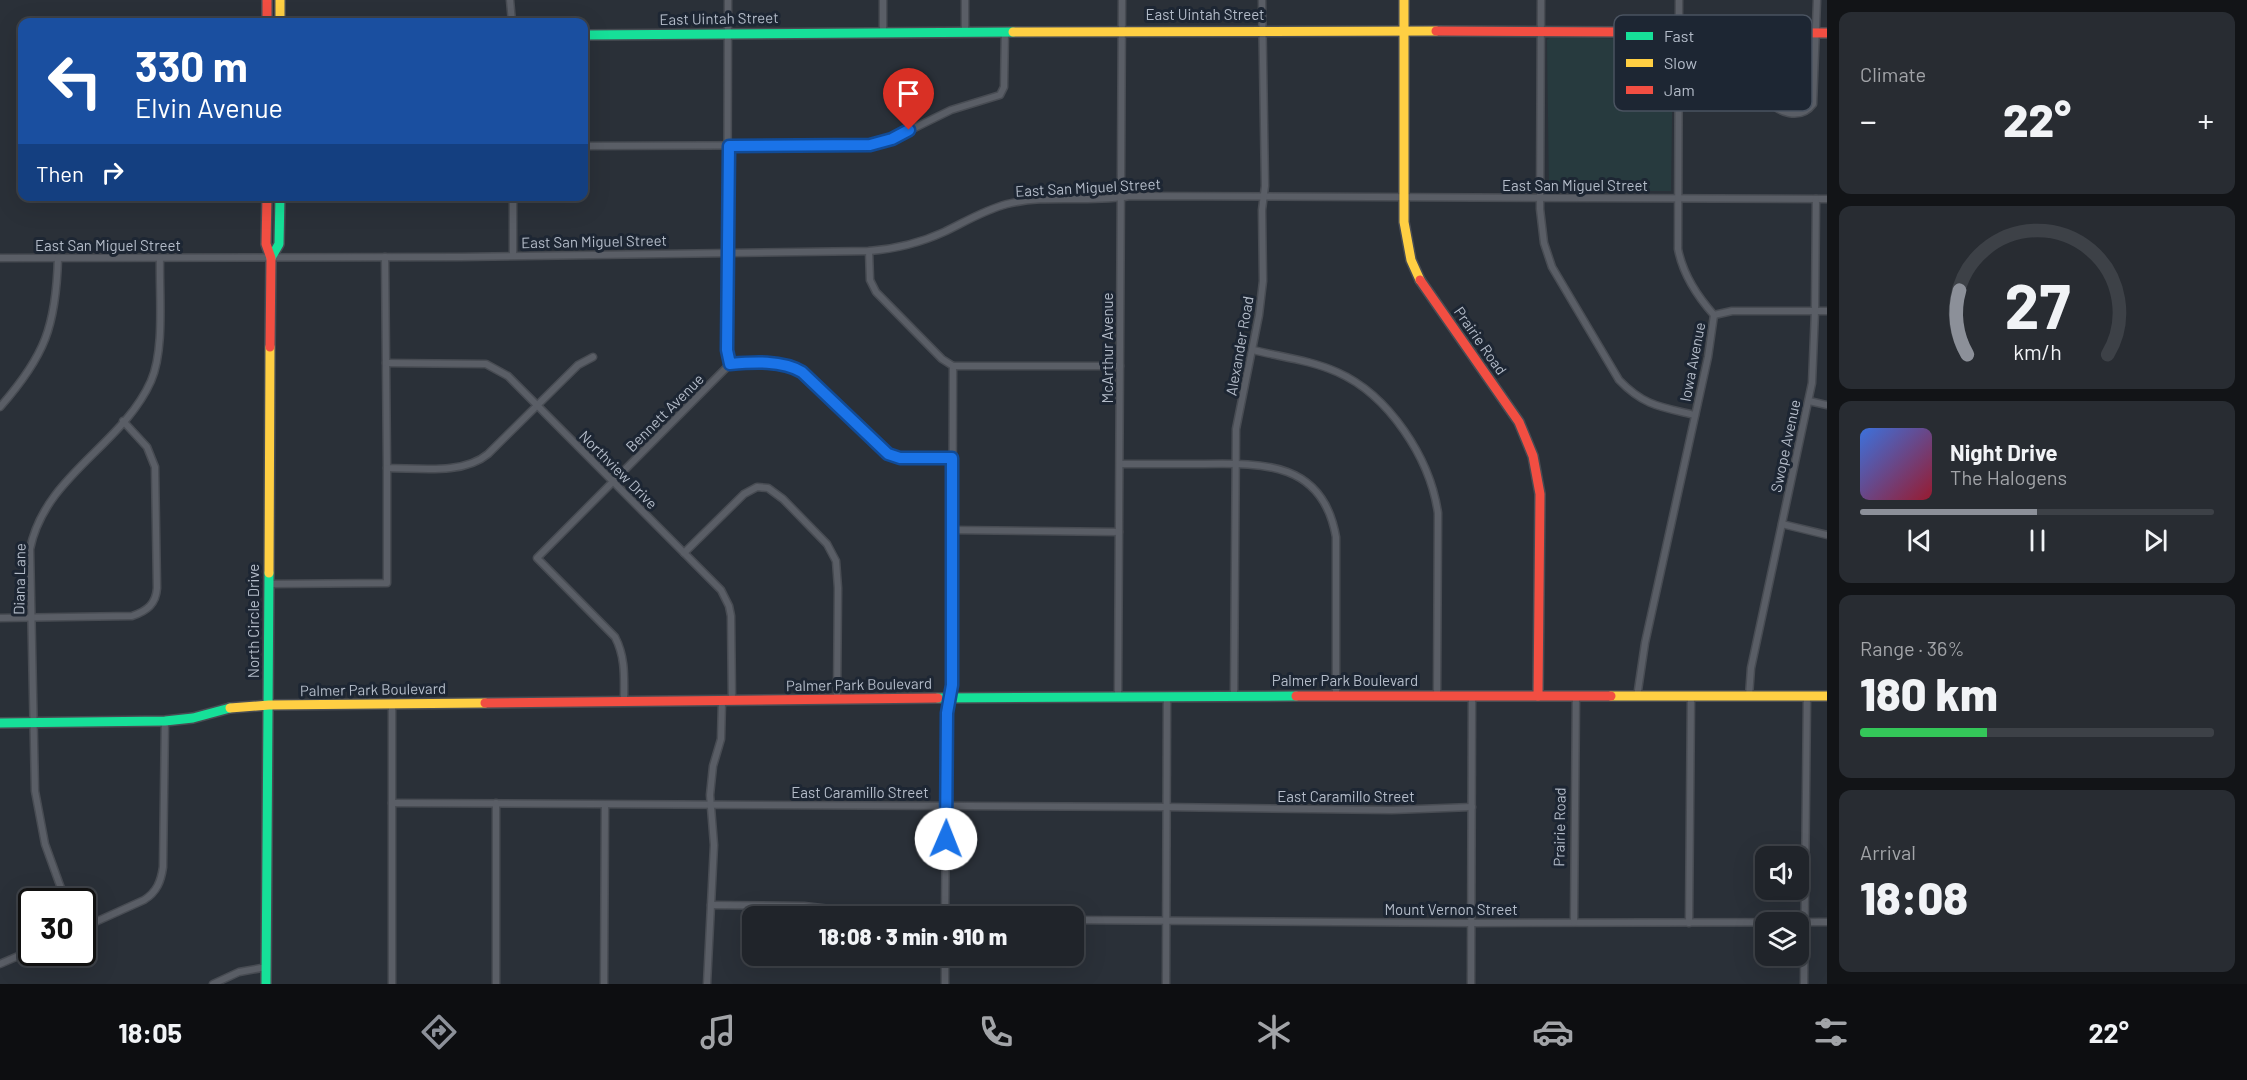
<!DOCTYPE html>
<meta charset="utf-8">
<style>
:root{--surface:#20242a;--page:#282c32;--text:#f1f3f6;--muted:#a2a4a8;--line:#3d4147;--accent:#8c9099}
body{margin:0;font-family:Barlow,sans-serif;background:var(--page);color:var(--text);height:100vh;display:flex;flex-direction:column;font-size:22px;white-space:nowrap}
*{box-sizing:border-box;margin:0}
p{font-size:20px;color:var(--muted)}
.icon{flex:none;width:33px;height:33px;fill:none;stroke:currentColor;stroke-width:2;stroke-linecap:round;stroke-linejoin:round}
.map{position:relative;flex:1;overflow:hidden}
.drawer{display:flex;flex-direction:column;gap:12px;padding:12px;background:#121417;width:420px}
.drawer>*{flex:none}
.hud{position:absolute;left:18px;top:18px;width:570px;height:183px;border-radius:12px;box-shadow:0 6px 24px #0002,0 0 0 2px var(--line);background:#1a4fa0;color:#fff;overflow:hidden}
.buttons{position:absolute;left:1755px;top:846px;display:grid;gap:12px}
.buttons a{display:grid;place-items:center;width:54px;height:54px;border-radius:12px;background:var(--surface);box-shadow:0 6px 24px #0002,0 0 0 2px var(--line);font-size:30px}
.speed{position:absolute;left:18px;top:888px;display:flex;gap:12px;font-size:30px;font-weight:700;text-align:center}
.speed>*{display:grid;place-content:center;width:78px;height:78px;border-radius:50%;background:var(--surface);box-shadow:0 6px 24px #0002,0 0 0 2px var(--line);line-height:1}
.speed .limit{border:3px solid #111;border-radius:9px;background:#fff;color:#111}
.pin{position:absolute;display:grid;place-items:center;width:51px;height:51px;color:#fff;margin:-62px -26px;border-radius:50% 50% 50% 0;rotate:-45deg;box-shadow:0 0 6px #0007}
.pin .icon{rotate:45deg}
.me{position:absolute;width:66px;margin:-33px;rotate:1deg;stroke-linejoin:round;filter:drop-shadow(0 0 4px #0008)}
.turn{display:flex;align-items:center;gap:21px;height:126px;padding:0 18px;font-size:27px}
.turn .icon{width:78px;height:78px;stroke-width:2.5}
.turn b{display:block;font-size:42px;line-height:51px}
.then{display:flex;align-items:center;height:57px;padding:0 18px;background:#0003;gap:12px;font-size:22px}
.big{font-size:45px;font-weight:800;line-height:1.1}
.drawer .card{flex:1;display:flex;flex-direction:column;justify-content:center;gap:9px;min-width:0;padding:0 21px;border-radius:12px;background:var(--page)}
.drawer .dial{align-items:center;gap:0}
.dial svg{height:156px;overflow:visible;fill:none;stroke:var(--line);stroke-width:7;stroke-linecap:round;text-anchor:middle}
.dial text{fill:var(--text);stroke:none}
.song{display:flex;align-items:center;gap:18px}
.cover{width:72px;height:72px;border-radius:9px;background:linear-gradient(135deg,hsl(220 70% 55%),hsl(350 70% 35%))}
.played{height:6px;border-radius:3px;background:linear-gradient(90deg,var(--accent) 50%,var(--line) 50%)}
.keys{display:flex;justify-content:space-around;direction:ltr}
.heat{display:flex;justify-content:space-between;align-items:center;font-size:33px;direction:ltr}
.charge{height:9px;border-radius:4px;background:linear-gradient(90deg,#34c759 36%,var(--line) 0)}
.trip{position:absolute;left:742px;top:906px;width:342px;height:60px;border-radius:12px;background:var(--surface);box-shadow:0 6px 24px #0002,0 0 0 2px var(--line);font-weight:800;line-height:60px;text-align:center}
.menu{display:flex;height:96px;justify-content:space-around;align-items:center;background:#0d0e11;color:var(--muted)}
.menu .icon{width:42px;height:42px}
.menu .on{color:var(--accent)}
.menu b{font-size:27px;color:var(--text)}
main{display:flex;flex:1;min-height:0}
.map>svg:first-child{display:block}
</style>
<main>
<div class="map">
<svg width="1827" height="984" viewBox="0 0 1827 984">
<rect width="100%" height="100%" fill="#2a3038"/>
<path fill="#273a3e" d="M1550,37L1671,40L1673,43L1671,191H1549L1547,40Z"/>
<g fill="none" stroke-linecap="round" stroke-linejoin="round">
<g stroke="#484c53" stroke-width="9">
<g id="street">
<path d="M510,0L512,22"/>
<path d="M883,0V32"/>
<path d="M1541,0L1540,209L1544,243L1552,267L1619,380C1644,406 1661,407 1695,415"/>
<path d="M965,32V0"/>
<path d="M1765,32C1765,59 1754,106 1789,113C1799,115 1807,112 1813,104L1817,0"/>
<path d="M584,146L863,145L892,139L951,110L1000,95L1004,87L1005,31"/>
<path d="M513,196V255"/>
<path d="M869,251L870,280L876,292L942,359L953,366L952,685L947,713L945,916"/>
<path d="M385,257L387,468C419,468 463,475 488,454L578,365L593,357"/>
<path d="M0,258L461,257L869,251C895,249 920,243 944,232C965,222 984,210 1007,204C1047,194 1089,203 1130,196L1827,199"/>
<path d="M1714,315L1732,311H1827"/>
<path d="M1253,350C1281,357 1310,360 1337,372C1389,395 1430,458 1438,513L1437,697"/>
<path d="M386,363L486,364L508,376L721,590L729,606L731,616L732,701"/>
<path d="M730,364H779L795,367L809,377L881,450C901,463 929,458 952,458"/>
<path d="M953,366H1120"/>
<path d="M1809,401L1827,405"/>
<path d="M0,407C45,356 56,326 58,258"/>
<path d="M1120,464C1148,464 1175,464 1203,464C1264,463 1323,462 1336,537V696"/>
<path d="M1782,524L1827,535"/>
<path d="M953,530L1119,532"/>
<path d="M684,553L744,494L757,487L768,488L783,499L827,544L836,561L838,588L837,699"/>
<path d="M269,584L387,583V468"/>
<path d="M0,618L132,616C147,611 156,604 157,588L155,467L147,447L123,421"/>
<path d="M1118,696L1122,0"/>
<path d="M1234,696L1236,429L1259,315L1263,281L1262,210L1265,186L1262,0"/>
<path d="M1749,696L1751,668L1812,383L1815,311L1816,199"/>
<path d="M1637,697L1645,643L1708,357L1714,315C1697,296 1683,275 1678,249L1679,0"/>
<path d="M624,701C624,679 626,658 615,637L537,558L730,364L727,350L728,0"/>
<path d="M392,803L1165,807L1392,810L1472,807"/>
<path d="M66,902L45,844L35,791L30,549C45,475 122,446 151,381C165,349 159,294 160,258"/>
<path d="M711,905L804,906L890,916"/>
<path d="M1074,920L1471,923L1827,922"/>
<path d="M1574,922L1576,696"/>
<path d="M1689,923L1691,696"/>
<path d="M82,928L144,900C157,892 161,881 163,867L165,721"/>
<path d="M0,964L32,950"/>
<path d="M213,984L239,972L267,967"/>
<path d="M392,984V705"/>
<path d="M496,984V803"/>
<path d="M604,984L605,805"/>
<path d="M707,984L714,845L710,795L713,766L721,739L722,701"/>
<path d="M945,984V956"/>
<path d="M1166,984L1167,696"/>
<path d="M1471,984L1472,696"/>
<path d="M1804,984L1807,696"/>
</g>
</g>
<g stroke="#484c53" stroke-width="12">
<g id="fast">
<path d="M584,35L1013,32"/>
<path d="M271,258L279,244L280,196"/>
<path d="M938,698L1296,696"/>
<path d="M0,723L165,721L193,718L230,708"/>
<path d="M266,984L269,573"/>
</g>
</g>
<g stroke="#484c53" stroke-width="12">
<g id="slow">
<path d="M280,0V22"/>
<path d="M1404,0V222L1411,260L1420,280"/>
<path d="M1013,32L1436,31"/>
<path d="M269,573L270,347"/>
<path d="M1611,696H1827"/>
<path d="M230,708L269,705L485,703"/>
</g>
</g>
<g stroke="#484c53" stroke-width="12">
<g id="jam">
<path d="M267,0V22"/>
<path d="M1436,31L1827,33"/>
<path d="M267,196L266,244L271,258L270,347"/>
<path d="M1420,280L1519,422L1533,456L1540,494L1538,696"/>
<path d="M1296,696H1611"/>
<path d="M485,703L938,698"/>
</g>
</g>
<use href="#street" stroke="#5a5e66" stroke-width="6"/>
<use href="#fast" stroke="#16e098" stroke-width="9"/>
<use href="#slow" stroke="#ffcf43" stroke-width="9"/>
<use href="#jam" stroke="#f24e42" stroke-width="9"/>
</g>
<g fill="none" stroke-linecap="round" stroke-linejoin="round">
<g stroke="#114b97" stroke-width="15">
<path id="route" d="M909,130L892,139L870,145L729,146L727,350L730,364C753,362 782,360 802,372L888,454L900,458H952V685L947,713L946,839"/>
</g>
<use href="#route" stroke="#1a73e8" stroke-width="10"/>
</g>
<g text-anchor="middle" stroke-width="6" stroke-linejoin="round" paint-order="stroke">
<g font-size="15" fill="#b4bcc9" stroke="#1d2633">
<text x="1205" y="20">East Uintah Street</text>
<text transform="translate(719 19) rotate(-1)" y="5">East Uintah Street</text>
<text x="1575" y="191">East San Miguel Street</text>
<text transform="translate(1088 188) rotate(-3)" y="5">East San Miguel Street</text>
<text transform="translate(594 242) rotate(-1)" y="5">East San Miguel Street</text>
<text x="108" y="251">East San Miguel Street</text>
<text transform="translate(1480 341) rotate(55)" y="5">Prairie Road</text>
<text transform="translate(1240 346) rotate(-80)" y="5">Alexander Road</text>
<text transform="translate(1108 348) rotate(-90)" y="5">McArthur Avenue</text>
<text transform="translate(1693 362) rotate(-79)" y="5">Iowa Avenue</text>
<text transform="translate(665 413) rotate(-45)" y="5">Bennett Avenue</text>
<text transform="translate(1786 446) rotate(-78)" y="5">Swope Avenue</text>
<text transform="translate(618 470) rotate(45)" y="5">Northview Drive</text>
<text transform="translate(20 579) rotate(-89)" y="5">Diana Lane</text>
<text transform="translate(254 621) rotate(-90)" y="5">North Circle Drive</text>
<text x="1345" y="686">Palmer Park Boulevard</text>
<text transform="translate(859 685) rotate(-1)" y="5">Palmer Park Boulevard</text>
<text transform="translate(373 690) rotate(-1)" y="5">Palmer Park Boulevard</text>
<text x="860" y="798">East Caramillo Street</text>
<text x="1346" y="802">East Caramillo Street</text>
<text transform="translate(1560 827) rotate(-89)" y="5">Prairie Road</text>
<text x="1451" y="915">Mount Vernon Street</text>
</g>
</g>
<rect x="1614" y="15" width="198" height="96" rx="9" fill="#1d2633" stroke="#4a5360" stroke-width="1.5"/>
<rect x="1626" y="32" width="27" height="8" fill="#16e098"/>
<rect x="1626" y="59" width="27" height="8" fill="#ffcf43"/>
<rect x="1626" y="86" width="27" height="8" fill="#f24e42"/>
<g font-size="16" fill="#b4bcc9">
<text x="1664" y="42">Fast</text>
<text x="1664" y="69">Slow</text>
<text x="1664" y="96">Jam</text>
</g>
</svg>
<div class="buttons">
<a><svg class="icon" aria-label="sound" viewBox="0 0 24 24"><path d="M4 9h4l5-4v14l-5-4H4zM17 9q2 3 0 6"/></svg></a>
<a><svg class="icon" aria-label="layers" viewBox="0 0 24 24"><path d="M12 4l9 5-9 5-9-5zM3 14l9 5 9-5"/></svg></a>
</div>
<div class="speed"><div class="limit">30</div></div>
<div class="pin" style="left:909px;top:130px;background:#d93025"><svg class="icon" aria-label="arrive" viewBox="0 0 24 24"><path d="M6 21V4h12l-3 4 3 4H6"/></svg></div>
<svg class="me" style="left:946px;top:839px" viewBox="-20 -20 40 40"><circle r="19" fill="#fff"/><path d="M0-13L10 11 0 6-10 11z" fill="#1a73e8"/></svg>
<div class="trip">18:08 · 3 min · 910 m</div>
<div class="hud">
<div class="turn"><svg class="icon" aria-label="left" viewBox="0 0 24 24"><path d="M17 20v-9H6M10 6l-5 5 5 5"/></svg><div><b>330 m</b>Elvin Avenue</div></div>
<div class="then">Then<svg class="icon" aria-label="right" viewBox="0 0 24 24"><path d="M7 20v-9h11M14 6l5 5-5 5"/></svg></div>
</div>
</div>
<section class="drawer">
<div class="card"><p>Climate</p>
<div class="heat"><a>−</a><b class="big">22°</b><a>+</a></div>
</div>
<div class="card dial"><svg viewBox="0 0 100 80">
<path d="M14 69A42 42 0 1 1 86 69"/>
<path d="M14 69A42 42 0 0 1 10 36" stroke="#8c9099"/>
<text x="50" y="56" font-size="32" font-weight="700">27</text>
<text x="50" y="72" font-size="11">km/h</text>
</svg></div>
<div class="card">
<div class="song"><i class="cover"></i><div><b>Night Drive</b><p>The Halogens</p></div></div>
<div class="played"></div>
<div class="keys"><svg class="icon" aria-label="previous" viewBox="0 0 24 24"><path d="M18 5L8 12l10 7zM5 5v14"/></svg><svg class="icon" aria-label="pause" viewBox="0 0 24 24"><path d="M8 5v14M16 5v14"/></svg><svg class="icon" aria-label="next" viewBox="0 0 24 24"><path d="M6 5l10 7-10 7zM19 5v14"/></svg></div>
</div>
<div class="card"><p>Range · 36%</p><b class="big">180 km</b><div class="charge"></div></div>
<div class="card"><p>Arrival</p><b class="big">18:08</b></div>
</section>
</main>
<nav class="menu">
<b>18:05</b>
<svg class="icon on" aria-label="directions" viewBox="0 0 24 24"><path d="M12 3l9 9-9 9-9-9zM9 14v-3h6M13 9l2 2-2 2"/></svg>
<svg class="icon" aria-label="music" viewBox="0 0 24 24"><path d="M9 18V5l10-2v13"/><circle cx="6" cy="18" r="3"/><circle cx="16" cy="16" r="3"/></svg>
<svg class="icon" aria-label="phone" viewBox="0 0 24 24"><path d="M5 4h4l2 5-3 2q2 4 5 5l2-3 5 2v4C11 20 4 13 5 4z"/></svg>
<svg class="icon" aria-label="climate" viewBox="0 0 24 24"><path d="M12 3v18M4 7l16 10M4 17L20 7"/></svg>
<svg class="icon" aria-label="car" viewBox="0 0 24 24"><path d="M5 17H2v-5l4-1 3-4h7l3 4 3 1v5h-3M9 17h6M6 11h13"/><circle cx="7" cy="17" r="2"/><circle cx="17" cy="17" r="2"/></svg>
<svg class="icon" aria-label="filters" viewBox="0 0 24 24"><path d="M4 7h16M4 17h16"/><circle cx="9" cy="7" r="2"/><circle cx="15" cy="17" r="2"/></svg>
<b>22°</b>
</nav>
